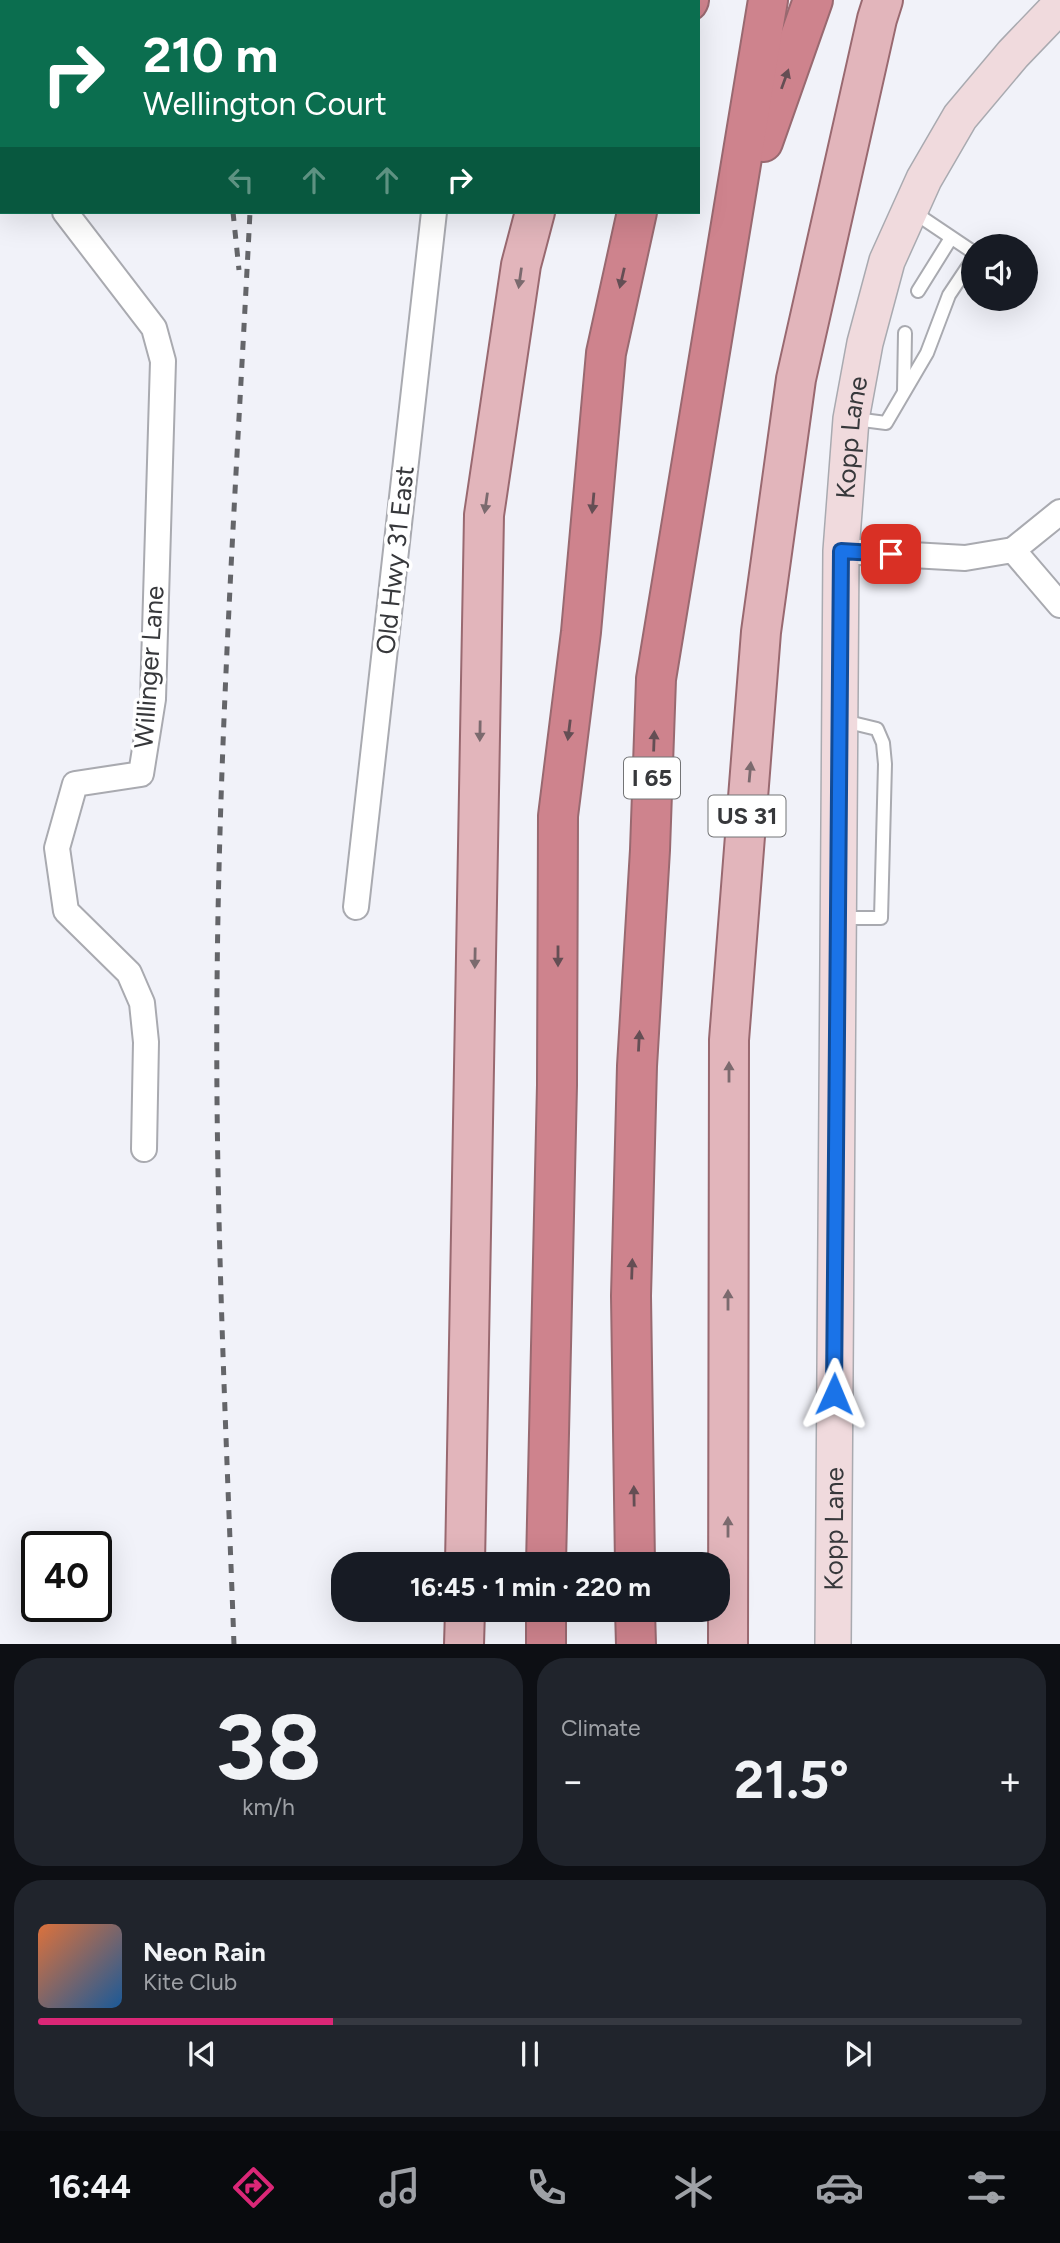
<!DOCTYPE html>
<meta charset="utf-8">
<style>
:root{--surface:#171b24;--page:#20242c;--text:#f1f3f6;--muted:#9ea1a6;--line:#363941;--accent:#db2777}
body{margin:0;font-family:Figtree,sans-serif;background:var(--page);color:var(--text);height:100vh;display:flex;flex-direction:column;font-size:26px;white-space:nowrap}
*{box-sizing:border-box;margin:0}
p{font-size:23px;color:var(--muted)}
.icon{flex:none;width:38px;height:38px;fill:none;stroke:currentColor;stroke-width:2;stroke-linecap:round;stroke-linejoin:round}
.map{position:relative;height:1644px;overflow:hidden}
.sheet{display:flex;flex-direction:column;gap:14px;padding:14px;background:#0d0f14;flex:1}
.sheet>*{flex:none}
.guide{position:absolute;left:0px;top:0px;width:700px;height:214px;box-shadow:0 7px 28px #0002;background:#0b6e4f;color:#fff;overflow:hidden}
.fabs{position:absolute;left:961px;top:234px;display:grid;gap:14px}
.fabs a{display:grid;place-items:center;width:77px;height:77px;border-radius:50%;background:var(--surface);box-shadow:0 7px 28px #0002;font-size:35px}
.speed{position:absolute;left:21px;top:1531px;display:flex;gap:14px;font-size:35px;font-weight:700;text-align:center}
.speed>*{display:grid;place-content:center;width:91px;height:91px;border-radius:50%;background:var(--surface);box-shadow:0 7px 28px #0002;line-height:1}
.speed .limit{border:4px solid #111;border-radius:10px;background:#fff;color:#111}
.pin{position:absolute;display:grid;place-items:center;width:60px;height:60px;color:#fff;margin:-30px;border-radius:14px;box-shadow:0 4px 10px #0006}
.me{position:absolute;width:77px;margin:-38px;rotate:1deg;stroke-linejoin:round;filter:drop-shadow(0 0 5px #0008)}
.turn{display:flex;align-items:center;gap:24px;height:147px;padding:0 28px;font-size:32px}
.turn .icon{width:91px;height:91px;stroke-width:2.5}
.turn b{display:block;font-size:49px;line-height:60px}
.lanes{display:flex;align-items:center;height:66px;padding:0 28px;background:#0003;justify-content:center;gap:35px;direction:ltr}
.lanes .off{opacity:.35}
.big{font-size:52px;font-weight:700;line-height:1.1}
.sheet .card{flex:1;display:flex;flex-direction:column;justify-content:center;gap:10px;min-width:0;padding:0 24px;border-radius:28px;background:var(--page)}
.sheet .dial{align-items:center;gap:0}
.dial b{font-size:91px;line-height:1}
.song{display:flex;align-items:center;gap:21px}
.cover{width:84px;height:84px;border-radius:10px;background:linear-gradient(135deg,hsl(20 70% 55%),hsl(210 70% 35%))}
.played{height:7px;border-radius:4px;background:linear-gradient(90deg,var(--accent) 30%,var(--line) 30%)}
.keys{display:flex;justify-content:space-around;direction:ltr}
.heat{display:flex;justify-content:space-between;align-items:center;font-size:38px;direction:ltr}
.sheet .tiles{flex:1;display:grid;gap:14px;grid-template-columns:1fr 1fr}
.card:last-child{grid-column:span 2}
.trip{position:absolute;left:331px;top:1552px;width:399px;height:70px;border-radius:28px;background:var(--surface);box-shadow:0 7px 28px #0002;font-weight:700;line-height:70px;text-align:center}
.dock{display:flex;height:112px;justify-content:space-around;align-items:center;background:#090b0e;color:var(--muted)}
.dock .icon{width:49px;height:49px}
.dock .active{color:var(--accent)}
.dock b{font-size:32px;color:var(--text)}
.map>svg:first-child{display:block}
</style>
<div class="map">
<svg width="1060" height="1645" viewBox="0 0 1060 1645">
<rect width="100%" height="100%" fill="#f1f2f9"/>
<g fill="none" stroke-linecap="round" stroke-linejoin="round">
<g stroke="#a9aab0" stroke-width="16">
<g id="lane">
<path d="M912,211L973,252"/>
<path d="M918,291L951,238"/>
<path d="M904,391L905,333"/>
<path d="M855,419L886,423L927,353L949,295L973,259"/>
<path d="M841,918H881L885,764L883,743L877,729L844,721"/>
</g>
</g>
<g stroke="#a9aab0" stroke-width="28">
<g id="street">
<path d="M458,2V0"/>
<path d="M0,126L2,128"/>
<path d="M65,212L154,328L163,361L153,699L141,774L75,784L57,848L66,911L129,973L142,1003L146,1042L144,1149"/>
<path d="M1013,550L1060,512"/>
<path d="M841,551L965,558L1013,550L1060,605"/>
<path d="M356,907L434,212"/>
</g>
</g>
<g stroke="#a9aab0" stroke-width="38">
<g id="secondary">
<path id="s1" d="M833,1645L841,551L851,419L865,343L887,261L924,179L960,117L1013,54L1060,5"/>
</g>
</g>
<g stroke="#996970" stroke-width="42">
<g id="primary">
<path d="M586,2L587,0"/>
<path d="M465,1564L484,515L521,265L535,212"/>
<path d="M464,1645L465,1610"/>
<path d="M728,1645L729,1040L761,632L796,379L877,19L883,0"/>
</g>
</g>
<g stroke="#996970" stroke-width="42">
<g id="highway">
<path d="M688,2L689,0"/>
<path d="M763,142L813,0"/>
<path d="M546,1564L557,1085L558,816L581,632L606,353L637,212"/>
<path d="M635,1564L631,1296L637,1066L650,850L656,679L768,0"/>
<path d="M635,1610L636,1645"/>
<path d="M546,1645V1610"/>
</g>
</g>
<use href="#lane" stroke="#fff" stroke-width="12"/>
<use href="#street" stroke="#fff" stroke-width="24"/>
<use href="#secondary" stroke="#f0dadd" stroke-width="35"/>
<use href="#primary" stroke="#e2b5bb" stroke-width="38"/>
<use href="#highway" stroke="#ce838d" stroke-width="38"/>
<g stroke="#646569" stroke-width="5" stroke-dasharray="9 9" stroke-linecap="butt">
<path d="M185,0V2"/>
<path d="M261,2V0"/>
<path d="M233,212L239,270"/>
<path d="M234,1645C226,1426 215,1208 217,989C219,730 237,471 250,212"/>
</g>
</g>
<defs><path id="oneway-solid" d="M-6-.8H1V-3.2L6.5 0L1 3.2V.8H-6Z" transform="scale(1.75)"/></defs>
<g fill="#644e54">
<use href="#oneway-solid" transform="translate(785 79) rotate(-70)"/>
<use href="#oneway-solid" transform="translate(622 278) rotate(103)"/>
<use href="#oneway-solid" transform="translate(593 503) rotate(95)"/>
<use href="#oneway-solid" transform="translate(569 730) rotate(97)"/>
<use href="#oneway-solid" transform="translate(654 741) rotate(-88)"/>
<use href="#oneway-solid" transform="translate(558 956) rotate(90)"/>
<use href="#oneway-solid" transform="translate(639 1041) rotate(-87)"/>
<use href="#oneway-solid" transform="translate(632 1269) rotate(-88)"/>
<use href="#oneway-solid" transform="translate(634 1496) rotate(-91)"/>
</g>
<g fill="#7b6a6e">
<use href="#oneway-solid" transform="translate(520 278) rotate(98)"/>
<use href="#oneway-solid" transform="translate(486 503) rotate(98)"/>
<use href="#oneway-solid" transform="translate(480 731) rotate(91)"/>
<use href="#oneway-solid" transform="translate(750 772) rotate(-85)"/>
<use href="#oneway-solid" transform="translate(475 958) rotate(91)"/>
<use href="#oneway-solid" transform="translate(729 1072) rotate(-90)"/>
<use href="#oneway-solid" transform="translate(728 1300) rotate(-90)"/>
<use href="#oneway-solid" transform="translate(728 1527) rotate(-90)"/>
</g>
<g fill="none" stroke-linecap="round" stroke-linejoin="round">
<g stroke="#114b97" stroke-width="18">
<path id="route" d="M834,1394L841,551L891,554"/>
</g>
<use href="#route" stroke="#1a73e8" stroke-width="12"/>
</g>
<g text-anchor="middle" stroke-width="7" stroke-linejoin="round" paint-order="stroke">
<g fill="#fff" stroke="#737476" stroke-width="2">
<rect x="624" y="757.5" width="56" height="41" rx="5"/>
<rect x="708.5" y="795.5" width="77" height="41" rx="5"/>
</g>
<g font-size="24" font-weight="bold" fill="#37383b">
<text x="652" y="786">I 65</text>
<text x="747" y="824">US 31</text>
</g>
<g font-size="26" fill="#37383b" stroke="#fff">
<text dy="9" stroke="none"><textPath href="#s1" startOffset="1208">Kopp Lane</textPath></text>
<text transform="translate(395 560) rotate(-84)" y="9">Old Hwy 31 East</text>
<text transform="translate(149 667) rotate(-86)" y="9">Willinger Lane</text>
<text dy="9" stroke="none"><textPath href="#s1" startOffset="116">Kopp Lane</textPath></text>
</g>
</g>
</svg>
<div class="fabs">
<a><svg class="icon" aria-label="sound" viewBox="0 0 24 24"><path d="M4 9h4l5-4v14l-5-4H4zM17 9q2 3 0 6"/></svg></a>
</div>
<div class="speed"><div class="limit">40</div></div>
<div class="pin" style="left:891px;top:554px;background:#d93025"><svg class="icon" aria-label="arrive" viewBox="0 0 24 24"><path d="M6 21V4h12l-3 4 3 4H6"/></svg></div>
<svg class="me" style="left:834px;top:1394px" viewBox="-20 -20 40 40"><path d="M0-17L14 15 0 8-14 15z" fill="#1a73e8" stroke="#fff" stroke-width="4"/></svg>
<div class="trip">16:45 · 1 min · 220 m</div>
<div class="guide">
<div class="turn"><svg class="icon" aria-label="right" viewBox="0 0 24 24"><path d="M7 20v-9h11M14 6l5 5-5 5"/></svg><div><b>210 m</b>Wellington Court</div></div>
<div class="lanes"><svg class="icon off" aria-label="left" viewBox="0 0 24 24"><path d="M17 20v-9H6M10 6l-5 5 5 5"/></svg><svg class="icon off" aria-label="ahead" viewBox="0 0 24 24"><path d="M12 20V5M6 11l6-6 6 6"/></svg><svg class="icon off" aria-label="ahead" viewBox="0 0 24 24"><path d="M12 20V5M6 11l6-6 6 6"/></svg><svg class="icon" aria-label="right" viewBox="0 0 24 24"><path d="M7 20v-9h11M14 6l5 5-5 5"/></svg></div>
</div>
</div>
<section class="sheet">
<div class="tiles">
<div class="card dial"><b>38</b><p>km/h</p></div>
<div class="card"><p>Climate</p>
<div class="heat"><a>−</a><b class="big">21.5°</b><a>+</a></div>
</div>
<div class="card">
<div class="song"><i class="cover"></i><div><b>Neon Rain</b><p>Kite Club</p></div></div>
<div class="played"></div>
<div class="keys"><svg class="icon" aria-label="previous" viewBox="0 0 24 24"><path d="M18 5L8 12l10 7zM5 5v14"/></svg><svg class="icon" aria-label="pause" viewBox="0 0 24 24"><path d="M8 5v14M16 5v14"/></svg><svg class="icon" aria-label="next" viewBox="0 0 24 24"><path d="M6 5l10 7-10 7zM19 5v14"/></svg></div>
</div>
</div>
</section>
<nav class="dock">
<b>16:44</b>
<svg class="icon active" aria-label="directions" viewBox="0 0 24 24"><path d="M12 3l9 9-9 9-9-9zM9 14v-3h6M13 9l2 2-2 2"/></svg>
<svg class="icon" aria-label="music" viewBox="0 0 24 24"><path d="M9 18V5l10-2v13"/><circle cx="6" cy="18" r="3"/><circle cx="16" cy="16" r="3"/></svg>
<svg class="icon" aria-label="phone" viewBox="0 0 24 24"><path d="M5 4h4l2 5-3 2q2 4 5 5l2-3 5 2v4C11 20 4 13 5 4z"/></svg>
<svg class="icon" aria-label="climate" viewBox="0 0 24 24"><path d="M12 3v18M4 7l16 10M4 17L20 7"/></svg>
<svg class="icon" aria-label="car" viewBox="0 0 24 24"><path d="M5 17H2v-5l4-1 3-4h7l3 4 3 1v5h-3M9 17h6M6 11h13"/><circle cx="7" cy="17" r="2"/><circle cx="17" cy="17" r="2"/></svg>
<svg class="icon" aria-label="filters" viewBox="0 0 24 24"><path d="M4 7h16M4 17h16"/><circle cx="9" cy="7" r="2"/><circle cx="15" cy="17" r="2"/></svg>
</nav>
